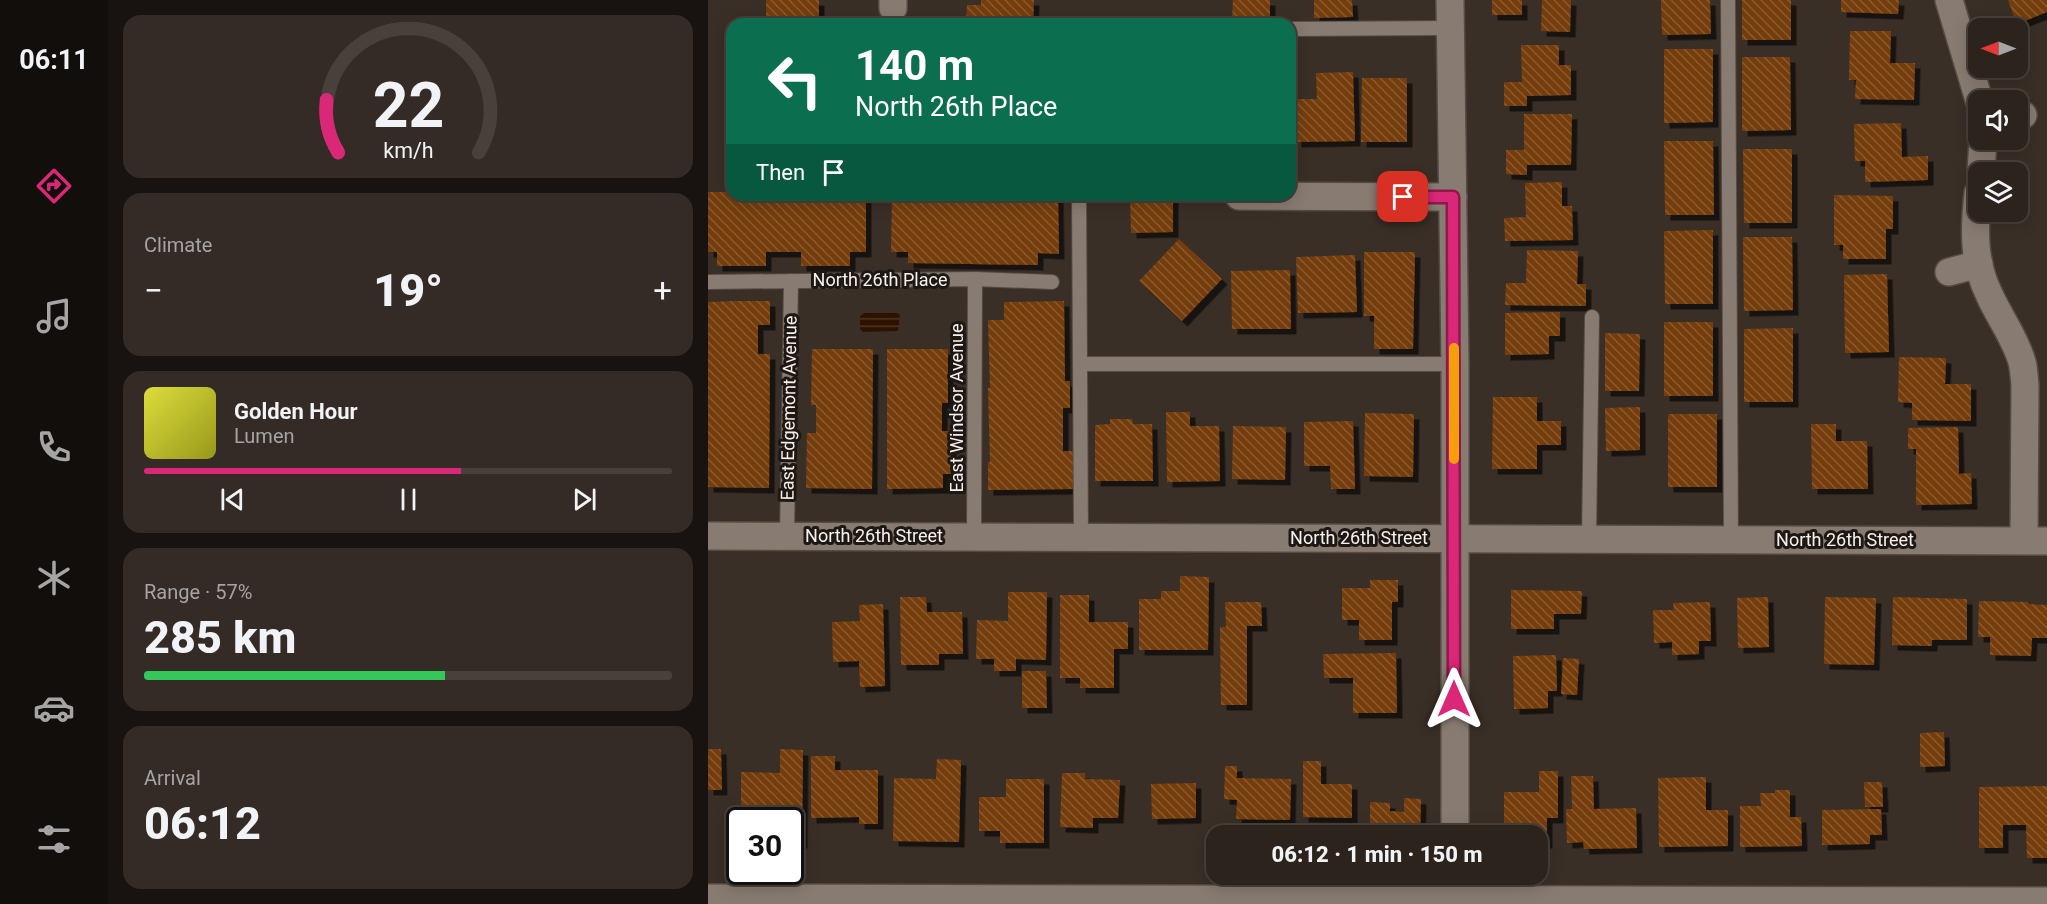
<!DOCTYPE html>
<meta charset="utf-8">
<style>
:root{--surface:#2c231d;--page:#342b26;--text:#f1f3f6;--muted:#a6a4a4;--line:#48403b;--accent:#db2777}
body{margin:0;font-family:Roboto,sans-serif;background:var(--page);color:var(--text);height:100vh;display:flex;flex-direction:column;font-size:22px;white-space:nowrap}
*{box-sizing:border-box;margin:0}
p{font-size:20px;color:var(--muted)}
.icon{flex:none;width:33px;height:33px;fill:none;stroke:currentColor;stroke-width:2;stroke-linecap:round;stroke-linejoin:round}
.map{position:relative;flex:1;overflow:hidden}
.sheet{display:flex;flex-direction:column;gap:15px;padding:15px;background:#181310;width:600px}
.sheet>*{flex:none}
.hud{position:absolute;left:18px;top:18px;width:570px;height:183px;border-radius:18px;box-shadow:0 3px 15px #0003,0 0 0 2px var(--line);background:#0b6e4f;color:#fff;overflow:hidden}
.needle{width:39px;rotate:270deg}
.fabs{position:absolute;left:1260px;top:18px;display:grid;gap:12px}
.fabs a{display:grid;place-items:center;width:60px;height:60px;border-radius:12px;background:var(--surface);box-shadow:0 3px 15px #0003,0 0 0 2px var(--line);font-size:30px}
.speed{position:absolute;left:18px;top:807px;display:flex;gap:12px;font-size:30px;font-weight:700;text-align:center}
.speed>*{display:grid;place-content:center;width:78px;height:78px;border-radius:50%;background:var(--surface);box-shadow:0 3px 15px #0003,0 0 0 2px var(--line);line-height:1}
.speed .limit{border:3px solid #111;border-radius:9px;background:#fff;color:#111}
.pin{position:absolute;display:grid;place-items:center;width:51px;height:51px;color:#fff;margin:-26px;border-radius:12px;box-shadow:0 3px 9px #0006}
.me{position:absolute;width:66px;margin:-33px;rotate:0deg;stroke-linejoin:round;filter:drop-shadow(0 0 4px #0008)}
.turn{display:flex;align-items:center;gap:21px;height:126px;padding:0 30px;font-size:27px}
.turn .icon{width:78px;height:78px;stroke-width:2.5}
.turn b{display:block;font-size:42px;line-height:51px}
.then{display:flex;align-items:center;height:57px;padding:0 30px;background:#0003;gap:12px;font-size:22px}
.big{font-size:45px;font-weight:800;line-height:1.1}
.sheet .tile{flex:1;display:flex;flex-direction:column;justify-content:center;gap:9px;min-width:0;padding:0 21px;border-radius:18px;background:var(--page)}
.sheet .dial{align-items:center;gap:0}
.dial svg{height:156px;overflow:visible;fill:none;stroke:var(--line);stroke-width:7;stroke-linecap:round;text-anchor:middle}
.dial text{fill:var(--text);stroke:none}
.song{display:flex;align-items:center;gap:18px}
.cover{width:72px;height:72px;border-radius:9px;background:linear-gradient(135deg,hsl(60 70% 55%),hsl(60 70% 35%))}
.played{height:6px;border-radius:3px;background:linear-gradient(90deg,var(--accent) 60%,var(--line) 60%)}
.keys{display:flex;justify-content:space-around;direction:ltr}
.heat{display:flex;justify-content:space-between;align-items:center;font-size:33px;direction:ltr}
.charge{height:9px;border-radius:4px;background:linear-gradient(90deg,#34c759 57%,var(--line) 0)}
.trip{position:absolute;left:498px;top:825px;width:342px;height:60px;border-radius:18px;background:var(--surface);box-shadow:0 3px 15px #0003,0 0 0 2px var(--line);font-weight:800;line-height:60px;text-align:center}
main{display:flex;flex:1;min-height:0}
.tabs{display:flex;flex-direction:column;width:108px;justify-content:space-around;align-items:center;background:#120e0c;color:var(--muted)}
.tabs .icon{width:42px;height:42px}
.tabs .selected{color:var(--accent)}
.tabs b{font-size:27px;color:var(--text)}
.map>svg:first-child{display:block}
</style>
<main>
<nav class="tabs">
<b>06:11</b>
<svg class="icon selected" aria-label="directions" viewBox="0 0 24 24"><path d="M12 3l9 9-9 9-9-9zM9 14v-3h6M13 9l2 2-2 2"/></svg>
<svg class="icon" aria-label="music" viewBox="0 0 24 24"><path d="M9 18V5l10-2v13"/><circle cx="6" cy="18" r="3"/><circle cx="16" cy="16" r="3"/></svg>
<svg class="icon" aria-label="phone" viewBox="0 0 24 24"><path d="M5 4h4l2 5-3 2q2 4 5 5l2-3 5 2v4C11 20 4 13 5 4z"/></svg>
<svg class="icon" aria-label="climate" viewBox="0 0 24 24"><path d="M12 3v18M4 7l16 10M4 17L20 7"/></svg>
<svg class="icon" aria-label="car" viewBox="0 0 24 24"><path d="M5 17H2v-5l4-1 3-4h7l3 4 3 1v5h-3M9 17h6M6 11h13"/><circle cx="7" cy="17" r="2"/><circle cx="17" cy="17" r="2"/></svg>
<svg class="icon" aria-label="filters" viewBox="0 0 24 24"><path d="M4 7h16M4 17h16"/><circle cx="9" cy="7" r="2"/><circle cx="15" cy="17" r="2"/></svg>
</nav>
<section class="sheet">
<div class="tile dial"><svg viewBox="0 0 100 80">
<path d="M14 69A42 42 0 1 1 86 69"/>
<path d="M14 69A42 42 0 0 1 8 42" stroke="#db2777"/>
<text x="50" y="56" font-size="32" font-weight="700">22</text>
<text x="50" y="72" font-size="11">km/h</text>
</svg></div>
<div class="tile"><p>Climate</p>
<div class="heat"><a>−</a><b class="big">19°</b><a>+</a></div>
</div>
<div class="tile">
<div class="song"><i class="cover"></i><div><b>Golden Hour</b><p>Lumen</p></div></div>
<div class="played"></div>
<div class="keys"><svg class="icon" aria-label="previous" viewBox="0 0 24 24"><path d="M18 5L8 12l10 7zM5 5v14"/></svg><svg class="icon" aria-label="pause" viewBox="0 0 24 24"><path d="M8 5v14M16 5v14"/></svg><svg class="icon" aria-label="next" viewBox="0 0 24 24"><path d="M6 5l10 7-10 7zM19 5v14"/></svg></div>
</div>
<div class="tile"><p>Range · 57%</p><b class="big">285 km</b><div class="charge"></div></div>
<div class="tile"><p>Arrival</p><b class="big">06:12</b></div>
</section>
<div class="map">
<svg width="1339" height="904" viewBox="0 0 1339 904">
<defs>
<pattern id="water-rules" width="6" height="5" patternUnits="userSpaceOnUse" patternTransform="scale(1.5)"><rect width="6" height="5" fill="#2e1200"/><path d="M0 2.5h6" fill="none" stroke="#4d3525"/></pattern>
<pattern id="building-back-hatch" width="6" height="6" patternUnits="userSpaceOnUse" patternTransform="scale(1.5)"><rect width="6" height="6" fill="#753e09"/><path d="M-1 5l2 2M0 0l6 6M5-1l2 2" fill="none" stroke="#895a2d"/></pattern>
<filter id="shadow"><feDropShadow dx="5.5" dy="5.5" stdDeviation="0" flood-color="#0009"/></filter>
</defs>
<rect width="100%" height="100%" fill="#3a2f27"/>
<path fill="url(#water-rules)" d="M156,313H189L192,315L190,331L155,332L152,329V316Z"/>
<g fill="url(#building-back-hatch)" filter="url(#shadow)">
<rect x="58" y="0" width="53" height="24"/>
<path d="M273,0H326L325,24H258L259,5H273Z"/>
<path d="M525,0H562V20H524Z"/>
<path d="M606,0H644L645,17L606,18Z"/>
<rect x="784" y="0" width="30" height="15"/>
<path d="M834,0H863L862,32L833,31Z"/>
<path d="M953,0H1002L1003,34L954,35Z"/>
<rect x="1034" y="0" width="49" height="40"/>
<path d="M1133,0H1191L1190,14L1133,12Z"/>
<path d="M1300,0H1339V12L1309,24Z"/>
<path d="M1142,31H1183L1182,63H1207L1206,100L1147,99L1148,80H1141Z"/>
<path d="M813,45H851V65H863V95L819,96V106H796V82H814Z"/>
<path d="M956,49H1005V122L956,123Z"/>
<path d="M1034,57H1082L1083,130L1034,131Z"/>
<path d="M645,72L647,141L588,142L587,99H609L608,73Z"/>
<path d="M654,78H699V142H653Z"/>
<path d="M816,114H864L863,165H819V175L798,174V150H816Z"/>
<path d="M1193,123L1194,157L1220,156V180L1157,182V161H1147L1146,124Z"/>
<path d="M956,141H1005L1006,215H957Z"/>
<path d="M1035,149H1084V223H1036Z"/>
<path d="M854,182V206H864L865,240L797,241L796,218L818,217L817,183Z"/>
<path d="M0,192H24V195H158V252H142V266H93V252H58V266H9V252H0Z"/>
<path d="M184,195H350L351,254L330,253V265L200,263V252H183Z"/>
<path d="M422,195H465V232L423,233Z"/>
<path d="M1126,195L1185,196V229H1178V259H1135V245H1126Z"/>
<path d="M1005,230V304H957L956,231Z"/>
<path d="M1035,237H1084L1085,310L1036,311Z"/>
<path d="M471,239L514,279L474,321L431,281Z"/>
<path d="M819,250L870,251L869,284H878V306L797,305L798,283H818Z"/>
<path d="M656,252H707L705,349H666V316H656Z"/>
<path d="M647,255L649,312L590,313L588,257Z"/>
<path d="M582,270L583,329H524L523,271Z"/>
<path d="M1179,274L1181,352L1137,353L1136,275Z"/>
<path d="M27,301H62V325H50V354H62L61,488L0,487V302Z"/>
<path d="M356,301L357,381H362V408H355V451H365V489L280,490V462H282L280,388H282L280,320H296V302Z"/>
<path d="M852,312V336H841V354L797,355V313Z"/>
<rect x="956" y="322" width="49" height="74"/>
<path d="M1085,328V402H1036V329Z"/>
<path d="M897,333L932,334L931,391H897Z"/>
<path d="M104,349H165L164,489L98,488L99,433H108V405H103Z"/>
<path d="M179,349H240V403H234V431H243V474H235V488L179,489Z"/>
<path d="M1191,357L1238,358L1237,384H1263V421L1204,420V403L1190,402Z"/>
<path d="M785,397H829V421H853V445H829V469H784Z"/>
<path d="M932,407V450L898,451L897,408Z"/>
<path d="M458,412H482V426H511L512,481L459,482Z"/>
<path d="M657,413L706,414L705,477L656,476Z"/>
<rect x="960" y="414" width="49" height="73"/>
<path d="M402,419H424L425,424H444L445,481H387V425L402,424Z"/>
<path d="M645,421L647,489H623L622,466H596V422Z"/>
<path d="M1103,424H1128V441H1159L1160,489H1104Z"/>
<path d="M525,426L578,427L577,480L524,479Z"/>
<path d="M1250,427L1251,474L1263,473L1264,504L1208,505V449H1200V428Z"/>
<path d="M472,576L501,577L500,650H431V599H453V591H472Z"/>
<path d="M662,580H690V602H684V640H651V620H634V588H662Z"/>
<path d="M803,590L874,591L873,614H846V629H803Z"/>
<path d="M300,592H339L338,660L308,659V671H286V659H268L269,620L300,621Z"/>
<path d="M352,595H381V622H420V649H406V688H372V678H352Z"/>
<path d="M192,597H218L219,612H254L255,654H231V665H193Z"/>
<path d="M1060,597L1061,647L1030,648L1029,598Z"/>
<path d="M1117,597L1168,598L1166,665L1116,664Z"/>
<path d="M1185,597L1259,599V640H1224V646L1184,645Z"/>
<path d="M1271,601L1320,602V604L1339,605V638H1324L1323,656L1282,655V637H1270Z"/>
<path d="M517,602H553L554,626H539V705H513L512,627H518Z"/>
<path d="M1002,602L1003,641H991V654L964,655V642L946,643L945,610H966L965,603Z"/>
<path d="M175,604L177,686L152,687L151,661L125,662L124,622L152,621L151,605Z"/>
<path d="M688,653L689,713H645V678H616L615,654Z"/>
<path d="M848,655L849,691H840V708L806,709L805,656Z"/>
<path d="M855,658L871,659L869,695L853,694Z"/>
<path d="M314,671H338L339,708H314Z"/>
<path d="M1236,732L1237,766L1212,767V733Z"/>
<path d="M0,749H13L14,790H0Z"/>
<path d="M72,749L95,750L94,843H82V820H68V817L33,816V772L72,773Z"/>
<path d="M103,756H127V770H170V824H151V817L103,818Z"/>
<path d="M229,759L253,760L251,842L185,841L186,778L228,779Z"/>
<path d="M595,761H613V784H644V818L595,817Z"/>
<path d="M517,766H529V778L583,779L582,820L528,819L529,800L516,799Z"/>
<path d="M831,771H850V818H839V843H830V836H796V792H831Z"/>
<path d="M354,773H377V779L412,780L410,818H385V828L352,827Z"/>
<path d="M863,776H885L886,809L928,808L929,848L876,849L875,842L859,843L858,809H864Z"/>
<path d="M998,777V810H1020V846L951,847L950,778Z"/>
<path d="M298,779H336V843H292V831H271V797H298Z"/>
<path d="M1156,782H1174L1175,807H1157Z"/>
<path d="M488,783V818L444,819L443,784Z"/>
<path d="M1339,786V858H1319L1318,825H1295V848H1271V787Z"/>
<path d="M1067,790H1082V817H1093L1094,846L1032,847V806H1053L1052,793H1067Z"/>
<path d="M696,798L713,799L712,836H662V802L682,803V811L696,812Z"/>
<path d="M1173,809L1174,835H1162V844L1114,845V810Z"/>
</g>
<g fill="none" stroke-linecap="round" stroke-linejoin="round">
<g stroke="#554b44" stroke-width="16">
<g id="lane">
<path d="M1020,0L1023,540"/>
<path d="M582,29L742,28"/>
<path d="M371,195L372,364"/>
<path d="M0,282L267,279L344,282"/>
<path d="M79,535L83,281"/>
<path d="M266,536L267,279"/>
<path d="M373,537L372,364H747"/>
<path d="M881,539L884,317"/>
</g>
</g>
<g stroke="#554b44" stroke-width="30">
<g id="street">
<path d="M742,0L747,364V836"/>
<path d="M1241,0L1271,100"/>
<path d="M185,8V0"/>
<path d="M1310,116L1315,115"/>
<path d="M1273,172L1275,140"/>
<path d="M1270,193C1266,228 1265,262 1281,294C1291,317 1307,337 1314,362C1316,369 1316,377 1317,385L1316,540"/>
<path d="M531,196L745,197"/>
<path d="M1241,272L1271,264"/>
<path d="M0,536L1339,541"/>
<path d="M0,898L1339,901"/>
</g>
</g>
<use href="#lane" stroke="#887b71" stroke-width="14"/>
<use href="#street" stroke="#887b71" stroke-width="27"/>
</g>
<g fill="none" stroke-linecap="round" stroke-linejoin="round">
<g stroke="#8e194d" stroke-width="15">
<path id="route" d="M695,197H745L746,699"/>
</g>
<use href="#route" stroke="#db2777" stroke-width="10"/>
<path stroke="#f59e0b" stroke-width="10" d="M746,348V459"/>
</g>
<g text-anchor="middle" stroke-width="6" stroke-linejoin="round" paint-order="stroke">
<g font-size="18" fill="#f8f0eb" stroke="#1e1815">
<text x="172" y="286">North 26th Place</text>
<text transform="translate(81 408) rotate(-89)" y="6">East Edgemont Avenue</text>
<text transform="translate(249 408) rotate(-90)" y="6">East Windsor Avenue</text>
<text x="166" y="542">North 26th Street</text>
<text x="651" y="544">North 26th Street</text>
<text x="1137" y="546">North 26th Street</text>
</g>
</g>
</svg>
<div class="fabs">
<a><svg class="needle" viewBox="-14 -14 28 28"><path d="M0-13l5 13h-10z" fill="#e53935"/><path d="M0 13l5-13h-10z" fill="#a6a4a4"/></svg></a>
<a><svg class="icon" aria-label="sound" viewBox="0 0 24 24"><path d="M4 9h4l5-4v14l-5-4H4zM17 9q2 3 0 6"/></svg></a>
<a><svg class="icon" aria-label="layers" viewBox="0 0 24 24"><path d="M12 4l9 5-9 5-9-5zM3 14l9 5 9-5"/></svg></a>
</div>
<div class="speed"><div class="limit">30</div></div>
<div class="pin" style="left:695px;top:197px;background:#d93025"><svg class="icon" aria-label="arrive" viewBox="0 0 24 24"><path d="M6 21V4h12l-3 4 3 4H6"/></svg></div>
<svg class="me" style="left:746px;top:699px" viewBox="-20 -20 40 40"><path d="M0-17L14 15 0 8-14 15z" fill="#db2777" stroke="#fff" stroke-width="4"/></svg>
<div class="trip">06:12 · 1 min · 150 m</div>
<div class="hud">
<div class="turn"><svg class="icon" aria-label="left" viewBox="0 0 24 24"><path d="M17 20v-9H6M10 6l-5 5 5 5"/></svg><div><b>140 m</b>North 26th Place</div></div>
<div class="then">Then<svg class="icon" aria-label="arrive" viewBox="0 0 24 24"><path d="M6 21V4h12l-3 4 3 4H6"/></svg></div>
</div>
</div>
</main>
